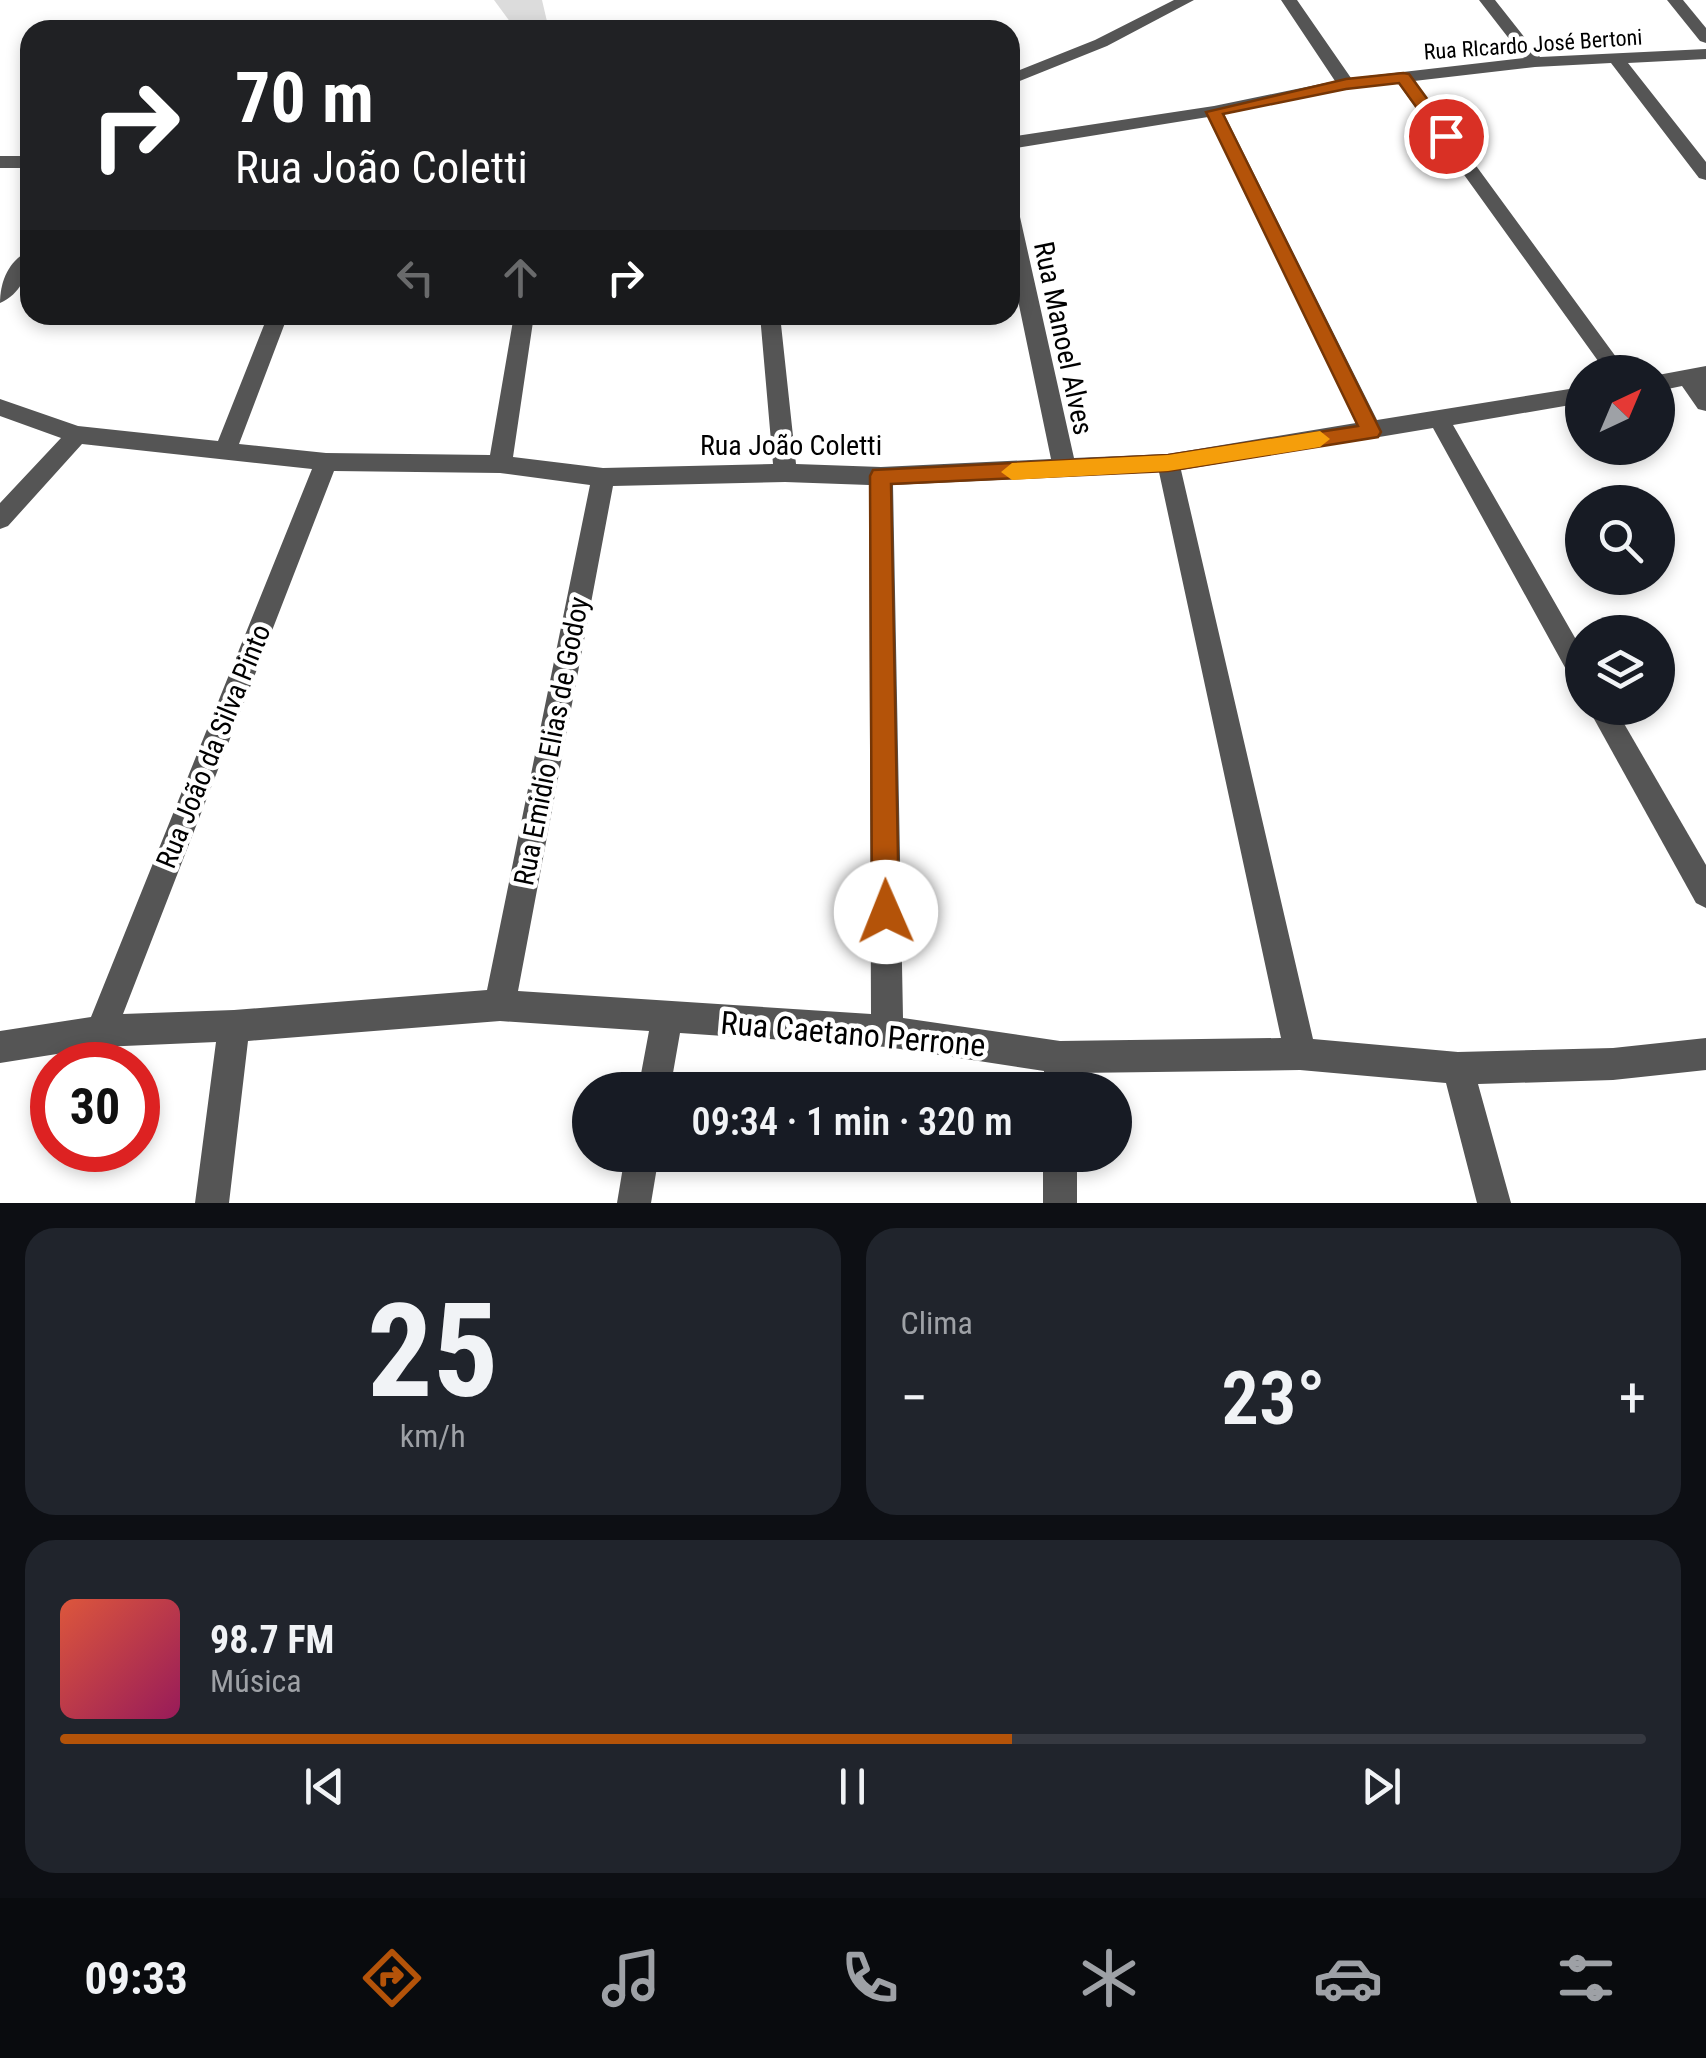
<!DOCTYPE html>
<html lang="pt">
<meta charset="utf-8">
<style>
:root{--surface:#171b24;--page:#20242c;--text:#f1f3f6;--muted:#9ea1a6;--line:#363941;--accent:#b45309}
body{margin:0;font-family:"Roboto Condensed",sans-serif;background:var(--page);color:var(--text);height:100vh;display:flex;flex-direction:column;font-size:38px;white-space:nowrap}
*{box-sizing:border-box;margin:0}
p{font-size:32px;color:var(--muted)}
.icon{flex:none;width:55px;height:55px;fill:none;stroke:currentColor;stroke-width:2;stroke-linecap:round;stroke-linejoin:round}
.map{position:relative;height:1203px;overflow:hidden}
.sheet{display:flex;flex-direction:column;gap:25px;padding:25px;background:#0d0f14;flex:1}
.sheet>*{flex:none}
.top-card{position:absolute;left:20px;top:20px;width:1000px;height:305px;border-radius:30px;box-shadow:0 5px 15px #0003;background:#202124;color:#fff;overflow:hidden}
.needle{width:65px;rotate:44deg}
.controls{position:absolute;left:1565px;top:355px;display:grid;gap:20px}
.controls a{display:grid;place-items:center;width:110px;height:110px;border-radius:50%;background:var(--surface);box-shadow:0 5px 15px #0003;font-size:50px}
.speed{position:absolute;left:30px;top:1042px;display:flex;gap:20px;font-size:50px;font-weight:700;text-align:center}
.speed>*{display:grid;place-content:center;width:130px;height:130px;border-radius:50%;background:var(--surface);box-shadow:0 5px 15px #0003;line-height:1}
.speed .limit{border:15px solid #d22;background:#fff;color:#111}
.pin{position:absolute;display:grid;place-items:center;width:85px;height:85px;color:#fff;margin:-42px;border:5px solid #fff;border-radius:50%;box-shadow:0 2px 10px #0007}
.me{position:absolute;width:110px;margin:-55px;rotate:359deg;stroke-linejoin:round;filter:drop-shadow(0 0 8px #0008)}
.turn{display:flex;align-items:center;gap:35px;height:210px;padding:0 50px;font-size:45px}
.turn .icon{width:130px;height:130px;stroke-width:2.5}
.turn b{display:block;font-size:70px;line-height:85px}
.lanes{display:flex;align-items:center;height:95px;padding:0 50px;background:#0003;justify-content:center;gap:50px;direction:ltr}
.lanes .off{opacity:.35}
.big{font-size:75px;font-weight:600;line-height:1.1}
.sheet .widget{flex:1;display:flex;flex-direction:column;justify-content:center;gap:15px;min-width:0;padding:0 35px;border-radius:30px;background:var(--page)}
.sheet .dial{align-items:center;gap:0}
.dial b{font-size:130px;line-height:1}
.song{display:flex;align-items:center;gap:30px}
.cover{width:120px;height:120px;border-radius:15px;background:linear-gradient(135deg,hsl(10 70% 55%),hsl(330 70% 35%))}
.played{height:10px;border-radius:5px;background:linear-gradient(90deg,var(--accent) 60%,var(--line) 60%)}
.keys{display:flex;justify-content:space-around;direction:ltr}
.heat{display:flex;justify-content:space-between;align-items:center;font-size:55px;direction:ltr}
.sheet .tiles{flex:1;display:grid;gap:25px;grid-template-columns:1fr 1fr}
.widget:last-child{grid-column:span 2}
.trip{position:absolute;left:572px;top:1072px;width:560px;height:100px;border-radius:50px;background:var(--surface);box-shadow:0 5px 15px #0003;font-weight:600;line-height:100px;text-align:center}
.dock{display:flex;height:160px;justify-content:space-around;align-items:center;background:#090b0e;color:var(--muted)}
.dock .icon{width:70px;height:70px}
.dock .active{color:var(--accent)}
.dock b{font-size:45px;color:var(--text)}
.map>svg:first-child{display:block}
</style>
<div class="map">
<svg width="1706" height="1203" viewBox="0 0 1706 1203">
<rect width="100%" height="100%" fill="#fff"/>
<path fill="#dcdcdc" d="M494,0H542L549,30H516Z"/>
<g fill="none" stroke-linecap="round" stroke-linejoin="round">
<g fill="#555" fill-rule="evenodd">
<path d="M1174,0H1194L1107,46L1010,85V74L1095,40Z"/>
<path d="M1281,0H1297L1351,78L1524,58L1479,0H1495L1540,57L1706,49V59L1628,63L1706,162V180L1699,178L1611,63L1535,67L1414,81L1627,372H1606L1398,83L1346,89L1224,114L1377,420L1582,387V403L1453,425L1582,650V686L1573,682L1433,428L1181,470L1313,1039L1458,1052L1613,1048L1706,1038V1070L1613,1080L1478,1084L1511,1203H1477L1446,1083L1300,1070L1076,1073V1090H1044V1071L887,1047L680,1033L670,1090H638L649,1031L500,1021L248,1041L229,1203H195L216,1042L101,1047L0,1063V1031L91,1017L312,469L82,444L8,526L0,529V503L61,438L0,416V399L78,426L218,441L268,315H288L239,444L326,453L490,455L514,315H534L513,457L603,468L773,464L760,315H780L796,464L881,467L1051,459L1010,262V211L1020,217L1074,458L1168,454L1356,423L1208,117L1010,149V137L1214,106L1335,81ZM334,471L500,473L590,485L487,990L234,1010L123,1014ZM1159,472L1281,1038L1060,1041L903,1018L893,485ZM785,482L869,485L871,1014L518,991L613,486Z"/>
<path d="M1667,0H1683L1706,28V43L1700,41Z"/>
<rect x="0" y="156" width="30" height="12"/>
<path d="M30,250C30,272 21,294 0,303C0,281 9,260 30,250Z"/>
<path d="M1706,366V411L1698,409L1682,386L1658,391V375Z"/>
<path d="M1588,708H1615L1706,865V908L1696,903Z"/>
<path d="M625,1155H659L651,1203H617Z"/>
<rect x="1043" y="1155" width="34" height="48"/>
</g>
</g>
<path fill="#b45309" stroke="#753606" stroke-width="2.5" d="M1403,73L1409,74L1452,133V140H1440L1399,83L1346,89L1223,114L1381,432L1378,437L1168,471L891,484L899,912L895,922L886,926L876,922L872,912L870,476L873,470L1168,455L1358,426L1206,112L1346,79Z"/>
<path fill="#f59e0b" d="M1320,431L1330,439L1320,447L1168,471L1012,480L1001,472L1012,463L1168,455Z"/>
<g text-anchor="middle" stroke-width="9" stroke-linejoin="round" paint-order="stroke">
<g font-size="22" fill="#000" stroke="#fff">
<text transform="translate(1533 44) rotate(-4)" y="8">Rua RIcardo José Bertoni</text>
</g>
<g font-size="28" fill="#000" stroke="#fff">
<text transform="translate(1064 338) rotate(78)" y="10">Rua Manoel Alves</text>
<text x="791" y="455">Rua João Coletti</text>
<text transform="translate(551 741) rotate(-79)" y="10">Rua Emidio Elias de Godoy</text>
<text transform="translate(213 746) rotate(-68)" y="10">Rua João da Silva Pinto</text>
</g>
<g font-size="32" fill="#000" stroke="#fff">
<text transform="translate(853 1034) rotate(5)" y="11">Rua Caetano Perrone</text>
</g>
</g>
</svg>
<div class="controls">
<a><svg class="needle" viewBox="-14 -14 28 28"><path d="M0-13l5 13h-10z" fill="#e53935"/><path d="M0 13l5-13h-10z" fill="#9ea1a6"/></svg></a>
<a><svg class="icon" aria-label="search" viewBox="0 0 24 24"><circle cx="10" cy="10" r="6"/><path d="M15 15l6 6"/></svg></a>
<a><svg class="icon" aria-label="layers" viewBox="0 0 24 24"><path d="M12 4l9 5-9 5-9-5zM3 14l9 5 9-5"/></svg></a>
</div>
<div class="speed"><div class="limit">30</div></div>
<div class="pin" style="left:1446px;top:136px;background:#d93025"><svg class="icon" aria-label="arrive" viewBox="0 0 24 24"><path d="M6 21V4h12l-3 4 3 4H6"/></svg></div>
<svg class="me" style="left:886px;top:912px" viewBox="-20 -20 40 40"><circle r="19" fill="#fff"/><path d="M0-13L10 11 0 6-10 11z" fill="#b45309"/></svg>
<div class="trip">09:34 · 1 min · 320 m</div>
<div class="top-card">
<div class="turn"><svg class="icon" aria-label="right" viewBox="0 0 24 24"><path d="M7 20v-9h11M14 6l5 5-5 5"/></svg><div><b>70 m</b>Rua João Coletti</div></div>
<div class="lanes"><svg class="icon off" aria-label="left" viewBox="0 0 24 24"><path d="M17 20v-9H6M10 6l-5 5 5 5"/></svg><svg class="icon off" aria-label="ahead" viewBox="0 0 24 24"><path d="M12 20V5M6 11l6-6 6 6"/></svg><svg class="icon" aria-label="right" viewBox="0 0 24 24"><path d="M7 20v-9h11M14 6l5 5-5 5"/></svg></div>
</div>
</div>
<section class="sheet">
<div class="tiles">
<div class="widget dial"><b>25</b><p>km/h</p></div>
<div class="widget"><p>Clima</p>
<div class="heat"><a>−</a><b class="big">23°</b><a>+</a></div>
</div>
<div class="widget">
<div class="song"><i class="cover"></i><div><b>98.7 FM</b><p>Música</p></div></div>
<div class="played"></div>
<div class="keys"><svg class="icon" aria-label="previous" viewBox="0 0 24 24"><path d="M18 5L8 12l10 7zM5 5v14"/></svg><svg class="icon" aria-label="pause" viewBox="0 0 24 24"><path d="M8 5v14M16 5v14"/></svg><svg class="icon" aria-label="next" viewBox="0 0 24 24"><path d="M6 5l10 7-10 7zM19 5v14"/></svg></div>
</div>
</div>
</section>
<nav class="dock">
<b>09:33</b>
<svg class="icon active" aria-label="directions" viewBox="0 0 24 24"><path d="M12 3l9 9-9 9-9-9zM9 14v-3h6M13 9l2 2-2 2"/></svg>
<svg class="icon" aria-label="music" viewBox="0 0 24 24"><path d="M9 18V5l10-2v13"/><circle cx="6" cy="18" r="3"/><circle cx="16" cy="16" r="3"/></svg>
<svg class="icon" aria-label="phone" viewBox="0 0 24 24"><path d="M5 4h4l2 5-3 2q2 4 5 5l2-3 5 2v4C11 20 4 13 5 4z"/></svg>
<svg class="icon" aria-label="climate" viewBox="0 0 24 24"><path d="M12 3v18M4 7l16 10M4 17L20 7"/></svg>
<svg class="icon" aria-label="car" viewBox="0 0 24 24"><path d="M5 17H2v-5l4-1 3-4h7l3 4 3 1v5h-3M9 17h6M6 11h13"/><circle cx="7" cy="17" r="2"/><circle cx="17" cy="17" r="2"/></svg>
<svg class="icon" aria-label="filters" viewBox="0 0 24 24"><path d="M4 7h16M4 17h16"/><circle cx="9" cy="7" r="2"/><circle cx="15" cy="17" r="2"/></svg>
</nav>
